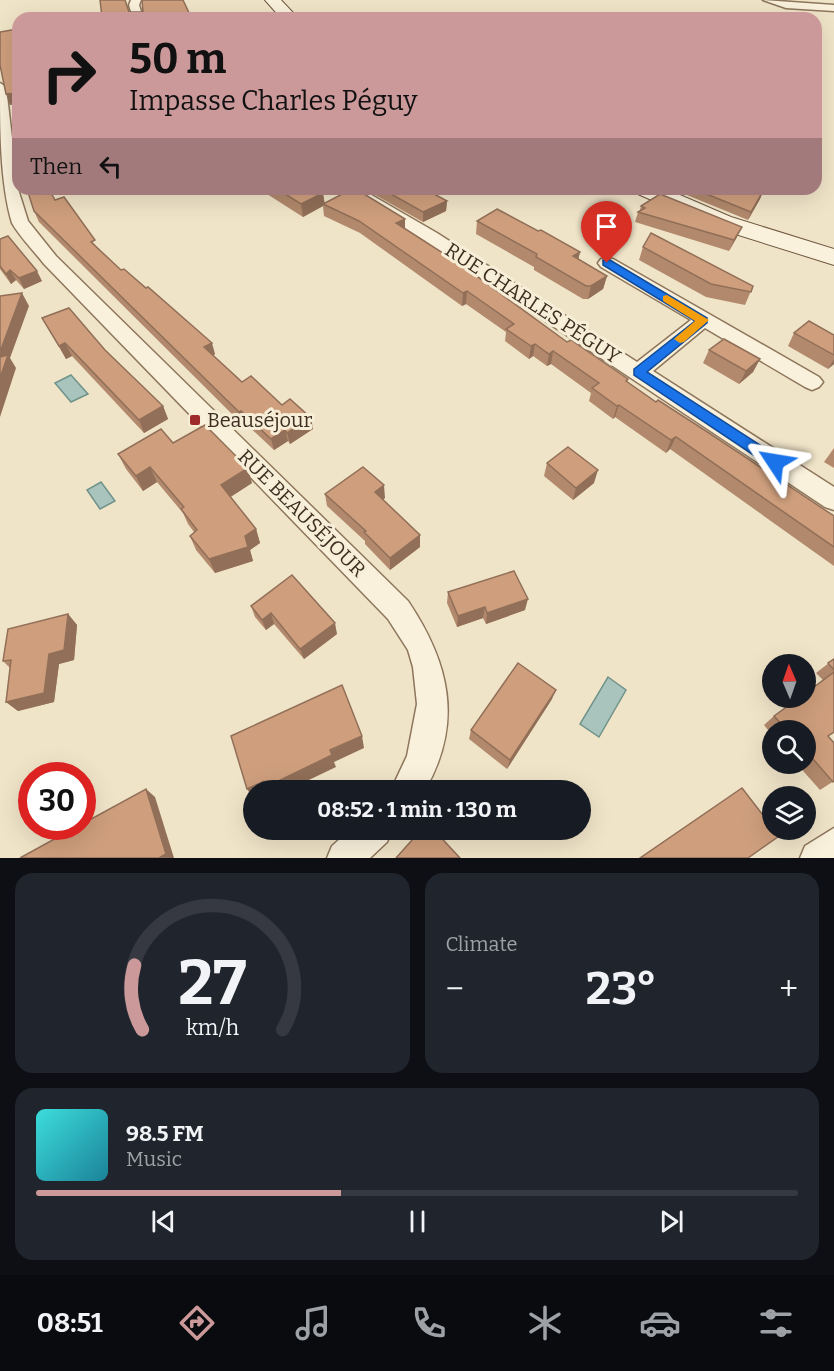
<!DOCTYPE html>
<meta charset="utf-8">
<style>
:root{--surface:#171b24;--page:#20242c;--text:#f1f3f6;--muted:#9ea1a6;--line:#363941;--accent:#cc999b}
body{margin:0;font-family:Bitter,serif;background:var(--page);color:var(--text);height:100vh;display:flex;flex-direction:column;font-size:22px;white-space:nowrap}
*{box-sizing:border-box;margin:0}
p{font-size:20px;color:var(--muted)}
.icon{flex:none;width:33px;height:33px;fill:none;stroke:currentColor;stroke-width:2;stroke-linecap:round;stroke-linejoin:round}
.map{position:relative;height:858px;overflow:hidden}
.side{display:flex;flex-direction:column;gap:15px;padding:15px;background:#0d0f14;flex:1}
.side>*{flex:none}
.banner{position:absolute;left:12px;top:12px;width:810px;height:183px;border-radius:18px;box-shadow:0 6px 24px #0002;background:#cc999b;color:#111;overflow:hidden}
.needle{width:39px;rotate:358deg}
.buttons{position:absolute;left:762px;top:654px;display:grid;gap:12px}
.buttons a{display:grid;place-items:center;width:54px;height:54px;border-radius:50%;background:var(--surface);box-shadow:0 6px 24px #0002;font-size:30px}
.speed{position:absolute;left:18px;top:762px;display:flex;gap:12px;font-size:30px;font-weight:700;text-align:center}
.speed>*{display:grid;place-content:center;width:78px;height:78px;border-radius:50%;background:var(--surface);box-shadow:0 6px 24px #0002;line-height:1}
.speed .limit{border:9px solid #d22;background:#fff;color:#111}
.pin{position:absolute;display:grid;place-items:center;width:51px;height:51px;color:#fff;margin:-62px -26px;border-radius:50% 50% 50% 0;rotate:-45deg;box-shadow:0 0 6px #0007}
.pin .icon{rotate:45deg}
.me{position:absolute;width:66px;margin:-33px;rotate:303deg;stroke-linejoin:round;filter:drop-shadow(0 0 4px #0008)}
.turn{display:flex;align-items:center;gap:21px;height:126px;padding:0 18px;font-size:27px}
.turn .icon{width:78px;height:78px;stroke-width:2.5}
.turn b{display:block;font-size:42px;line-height:51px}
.then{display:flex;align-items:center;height:57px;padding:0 18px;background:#0003;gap:12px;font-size:22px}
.big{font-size:45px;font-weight:700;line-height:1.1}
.side .tile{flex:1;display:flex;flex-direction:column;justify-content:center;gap:9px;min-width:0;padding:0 21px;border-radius:18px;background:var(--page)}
.side .dial{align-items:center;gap:0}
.dial svg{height:156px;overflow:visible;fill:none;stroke:var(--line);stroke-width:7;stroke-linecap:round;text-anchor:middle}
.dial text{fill:var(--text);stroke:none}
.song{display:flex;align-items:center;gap:18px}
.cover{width:72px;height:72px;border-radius:9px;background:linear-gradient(135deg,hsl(180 70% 55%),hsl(190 70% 35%))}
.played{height:6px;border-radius:3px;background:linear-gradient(90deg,var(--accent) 40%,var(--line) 40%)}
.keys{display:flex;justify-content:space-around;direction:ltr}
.heat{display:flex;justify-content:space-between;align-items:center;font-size:33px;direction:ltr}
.side .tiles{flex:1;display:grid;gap:15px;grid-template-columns:1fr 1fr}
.tile:last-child{grid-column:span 2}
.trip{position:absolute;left:243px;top:780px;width:348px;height:60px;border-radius:30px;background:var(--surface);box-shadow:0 6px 24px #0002;font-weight:700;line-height:60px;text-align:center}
.menu{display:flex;height:96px;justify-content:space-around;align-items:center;background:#090b0e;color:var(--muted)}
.menu .icon{width:42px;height:42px}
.menu .current{color:var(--accent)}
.menu b{font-size:27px;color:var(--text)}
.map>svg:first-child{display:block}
</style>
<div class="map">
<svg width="834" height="858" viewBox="0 0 834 858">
<rect width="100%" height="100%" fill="#f0e4c8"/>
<g fill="#a9c4bc" stroke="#6f938a" stroke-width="1.5">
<path d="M71,375L88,394L71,402L55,383Z"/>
<path d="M101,482L115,501L100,509L87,490Z"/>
<path d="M608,677L626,690L599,737L580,724Z"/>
</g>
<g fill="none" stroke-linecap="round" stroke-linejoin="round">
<g stroke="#8d765c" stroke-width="3">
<g id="street">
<path d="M131,0H141L139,5L143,18H133L129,5Z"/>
<path d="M763,0L834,5V11L786,8Z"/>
<path d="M0,83L6,87L18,189L28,221L56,256L408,601C449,662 464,722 425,790H391L407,756L417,704L413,667L408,650L388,619L44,264C34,251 20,237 12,223C0,183 0,126 0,83Z"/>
<path d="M342,189H361L437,233L637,362L691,320L601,267L598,263L601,259H613L819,377L823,382L819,387L812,390L805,387L705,328L653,371L834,487V510L825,507L425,241Z"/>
<path d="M834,828V858H800L805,846Z"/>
<path d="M350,830H392L387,842L370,858H327L332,846Z"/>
</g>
</g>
<g stroke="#6f573f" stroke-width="2">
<g id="secondary">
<path d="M265,0H281L298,18H281Z"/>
<path d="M634,189H666L731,217L834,249V265L713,227L638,194Z"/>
</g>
</g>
<use href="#street" fill="#faf1dc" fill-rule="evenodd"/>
<use href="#secondary" fill="#faf1dc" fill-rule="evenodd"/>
</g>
<g fill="#b2896c">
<path d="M266,189H317L323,193L324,203L405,229L567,342L628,379L627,382L656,402L834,516V566L670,449L666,453L615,417L613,419L589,401L591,393L551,364L547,366L533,356L529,359L505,341L506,332L466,304L462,306L360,233L324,216L323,206L303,217L267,194Z"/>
<path d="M370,189H425L447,201L446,211L423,222L370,192Z"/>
<path d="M677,189H754L763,191L760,199L748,220L677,191Z"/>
<path d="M55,200L98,248L121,270L215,354L213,356L242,382L282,405L313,429L290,444L288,441L274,450L244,422L242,424L39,222L34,211Z"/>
<path d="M641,206L737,237L729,251L635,222L638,212L640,210Z"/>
<path d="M477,221L538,231L580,252L578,259L607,276L603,289L588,299H583L534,270V267L476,234Z"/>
<path d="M0,239L42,281L24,289L16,280L11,284L0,269Z"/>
<path d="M643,247L753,286L745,305L706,297L639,260Z"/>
<path d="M42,318L105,350L163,406L168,419L144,433L72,356L66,359Z"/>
<path d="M794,333L834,335V364L828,369L788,346Z"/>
<path d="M709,350L760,359L753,372L739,384L703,363Z"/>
<path d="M173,443L252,483L230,497L256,529L260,543L250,550L253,561L215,573L196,550L190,536L194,532L188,524L183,513L157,482L143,491L126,469L118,454Z"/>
<path d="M834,448V468L824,462Z"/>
<path d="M547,463L594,483L573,500L544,476Z"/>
<path d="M325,494L385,498L382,500L420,535V547L390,570L365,544V541L327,506Z"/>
<path d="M448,592L525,610L486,624L483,618L457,627L447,603Z"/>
<path d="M251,606L337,634L304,659L274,624L266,630L255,617Z"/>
<path d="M68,614L77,625L74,660L59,664L54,702L18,711L6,702L10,668L3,661Z"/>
<path d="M834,659V732L828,736L834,781L820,790L797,764H806V730H772V735L764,725L774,716L823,680L816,673Z"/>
<path d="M552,699L507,769L469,739L471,730Z"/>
</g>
<g fill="#916f58">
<path d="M18,93V104L10,105L6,94Z"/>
<path d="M763,191L760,199L748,220L751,212Z"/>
<path d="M323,193L325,205L323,204V206L303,217L301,204Z"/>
<path d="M447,201L446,211L423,222V212Z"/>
<path d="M405,219V231L396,223Z"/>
<path d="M742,227L737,237L729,251L734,240Z"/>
<path d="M580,252L577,265L573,256Z"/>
<path d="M10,270L16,280L11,284L6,274Z"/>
<path d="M37,271L42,281L24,289L19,278Z"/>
<path d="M607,276L603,289L588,299L591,286Z"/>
<path d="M467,291L466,304L462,306L463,293Z"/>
<path d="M22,293L29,306L10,358L16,368L0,417V352Z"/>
<path d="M65,343L72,356L66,359L59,346Z"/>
<path d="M212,343L215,354L208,359L204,347Z"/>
<path d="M535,344L533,356L529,359L531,346Z"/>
<path d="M553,351L551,364L547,366L549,354Z"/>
<path d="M760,359L753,372L739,384L746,371Z"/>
<path d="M834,359V364L828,369Z"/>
<path d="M619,405L615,417L613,419L617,406Z"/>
<path d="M163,406L168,419L144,433L139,420Z"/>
<path d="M241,411L244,422L242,424L239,412Z"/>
<path d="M311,418L313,429L290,444L287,433Z"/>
<path d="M285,430L288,441L274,450L271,439Z"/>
<path d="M676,437L670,449L666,453L671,440Z"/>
<path d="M150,467L157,482L143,491L136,476Z"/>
<path d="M248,468L252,483L226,500L221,485Z"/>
<path d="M598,470L594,483L573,500L576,488Z"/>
<path d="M384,485L385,498L376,505L375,492Z"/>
<path d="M256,529L260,543L250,550L253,561L215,573L209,559Z"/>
<path d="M420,535V547L390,570V558Z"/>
<path d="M528,599L525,610L486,624L487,613Z"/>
<path d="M485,607L483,618L457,627L458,616Z"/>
<path d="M271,613L274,624L266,630L262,620Z"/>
<path d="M68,614L77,625L74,660L59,664L54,702L18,711L6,702L49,654Z"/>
<path d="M335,623L337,634L304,659L300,649Z"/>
<path d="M556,690L552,699L507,769L510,760Z"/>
<path d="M362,736L364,748L334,762L336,767L288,790H254V799L247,789L264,781Z"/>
<path d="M146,789L155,797L174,858H159Z"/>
</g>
<g fill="#cf9f7d" stroke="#916f58" stroke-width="1.5">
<path d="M100,0H125L129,12H143L142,0H183L191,17L217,14L219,18H99L102,17Z"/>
<path d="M18,29V93L6,94L0,65V32Z"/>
<path d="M27,189H49L55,200L64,197L95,240L91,242L121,270L124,269L146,288L148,287L212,343L204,347L242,382L251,376L282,405L290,399L311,418L287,433L285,430L271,439L241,411L239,412L34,211Z"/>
<path d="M277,189H317L323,193L301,204Z"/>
<path d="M352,189H356L405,219L396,223L460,264L567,342L571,340L628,379L626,381L656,402L658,400L709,433L834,516V547L676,437L671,440L619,405L617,406L592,388L599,383L553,351L549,354L535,344L531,346L506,329L514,324L467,291L463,293L359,221L323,204Z"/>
<path d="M382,189H425L447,201L423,212Z"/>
<path d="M694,189H754L763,191L751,212Z"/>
<path d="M660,194L742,227L734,240L638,212L645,208L641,206Z"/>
<path d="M497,209L538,231L541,230L580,252L573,256L607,276L591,286H586L536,257L537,254L477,221Z"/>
<path d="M651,233L753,286L751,292L711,284L643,247Z"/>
<path d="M8,236L37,271L19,278L10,270L6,274L0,266V239Z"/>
<path d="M22,293L0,352V296Z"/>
<path d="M69,308L105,350L163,406L139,420L65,343L59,346L42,318Z"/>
<path d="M809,321L834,335V355L794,333Z"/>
<path d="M724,339L760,359L746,371L709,350Z"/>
<path d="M8,355L0,378V357Z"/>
<path d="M205,425L248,468L221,485L256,529L245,536L248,547L209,559L190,536L197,530L181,509L184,507L150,467L136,476L118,454L161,429L173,443Z"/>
<path d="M568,447L598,470L576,488L547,463Z"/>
<path d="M363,467L384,485L375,492L420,535L390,558L364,532L366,531L325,494Z"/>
<path d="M514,571L528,599L487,613L485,607L458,616L448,592Z"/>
<path d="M292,575L335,623L300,649L271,613L262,620L251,606Z"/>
<path d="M68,614L64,650L49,654L44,693L6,702L11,660L3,661L8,629Z"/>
<path d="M834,659V670L828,663Z"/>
<path d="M518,663L556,690L510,760L471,730Z"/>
<path d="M834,672V732L828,736L834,743V781L833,782L806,751V730H787L774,716L799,698H806V693Z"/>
<path d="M342,685L362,736L330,750L332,755L266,787L264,781L247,789L231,736Z"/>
<path d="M742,788L772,827V830H774L779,836L748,858H640Z"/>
<path d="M146,789L166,854L159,858H20L78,826H82V824Z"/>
<path d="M421,830H434L460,858H396Z"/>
</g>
<path fill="#1a73e8" stroke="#114b97" stroke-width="1.5" d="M603,260H610L707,318V323L647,372L780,458V466H770L634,375V369L695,321L603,265Z"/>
<path fill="#f59e0b" d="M667,295L709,320L684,342L680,343L674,339L695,321L663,301V296Z"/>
<rect fill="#9e2a2b" stroke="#f7eed8" stroke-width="2" x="189" y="414" width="12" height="12" rx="3"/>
<g text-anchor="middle" stroke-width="6" stroke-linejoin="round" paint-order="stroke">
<g font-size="20" fill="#3d2e20" stroke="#f7eed8">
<text transform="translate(533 303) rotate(33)" y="7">RUE CHARLES PÉGUY</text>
<text transform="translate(302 513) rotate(45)" y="7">RUE BEAUSÉJOUR</text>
</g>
<g font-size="20" fill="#3d2e20" stroke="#f7eed8" text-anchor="start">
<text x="207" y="427">Beauséjour</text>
</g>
</g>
</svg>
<div class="buttons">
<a><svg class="needle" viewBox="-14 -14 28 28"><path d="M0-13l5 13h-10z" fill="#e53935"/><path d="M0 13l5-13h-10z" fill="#9ea1a6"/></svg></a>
<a><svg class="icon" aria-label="search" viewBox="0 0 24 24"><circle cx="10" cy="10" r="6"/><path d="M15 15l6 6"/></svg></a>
<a><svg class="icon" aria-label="layers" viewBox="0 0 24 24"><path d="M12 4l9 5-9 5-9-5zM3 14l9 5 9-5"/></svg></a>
</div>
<div class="speed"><div class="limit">30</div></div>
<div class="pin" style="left:607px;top:263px;background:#d93025"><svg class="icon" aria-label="arrive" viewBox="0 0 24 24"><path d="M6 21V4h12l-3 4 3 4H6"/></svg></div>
<svg class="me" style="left:775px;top:462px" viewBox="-20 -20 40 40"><path d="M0-17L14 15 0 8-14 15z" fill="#1a73e8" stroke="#fff" stroke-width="4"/></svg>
<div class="trip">08:52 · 1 min · 130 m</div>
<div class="banner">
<div class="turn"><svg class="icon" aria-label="right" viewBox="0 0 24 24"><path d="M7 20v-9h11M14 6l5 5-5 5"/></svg><div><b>50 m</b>Impasse Charles Péguy</div></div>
<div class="then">Then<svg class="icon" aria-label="left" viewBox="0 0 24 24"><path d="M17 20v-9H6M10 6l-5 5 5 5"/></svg></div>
</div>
</div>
<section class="side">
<div class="tiles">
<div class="tile dial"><svg viewBox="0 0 100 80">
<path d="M14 69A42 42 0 1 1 86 69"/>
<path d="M14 69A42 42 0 0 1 10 36" stroke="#cc999b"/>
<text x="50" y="56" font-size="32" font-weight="700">27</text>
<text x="50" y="72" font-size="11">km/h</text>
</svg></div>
<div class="tile"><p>Climate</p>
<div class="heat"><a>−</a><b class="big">23°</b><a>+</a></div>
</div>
<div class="tile">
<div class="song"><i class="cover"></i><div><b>98.5 FM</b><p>Music</p></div></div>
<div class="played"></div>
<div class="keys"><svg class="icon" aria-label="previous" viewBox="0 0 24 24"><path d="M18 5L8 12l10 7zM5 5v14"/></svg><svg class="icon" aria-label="pause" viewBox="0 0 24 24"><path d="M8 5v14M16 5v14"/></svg><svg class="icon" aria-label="next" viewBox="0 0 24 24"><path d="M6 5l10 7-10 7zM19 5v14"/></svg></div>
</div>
</div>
</section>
<nav class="menu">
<b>08:51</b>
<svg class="icon current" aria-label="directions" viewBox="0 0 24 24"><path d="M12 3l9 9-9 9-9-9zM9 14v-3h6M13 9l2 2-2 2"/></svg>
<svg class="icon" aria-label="music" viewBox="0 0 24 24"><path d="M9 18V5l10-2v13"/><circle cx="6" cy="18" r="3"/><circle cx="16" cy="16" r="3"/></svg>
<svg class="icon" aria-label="phone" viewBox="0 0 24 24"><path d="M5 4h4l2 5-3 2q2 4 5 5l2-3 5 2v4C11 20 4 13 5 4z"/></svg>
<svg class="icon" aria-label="climate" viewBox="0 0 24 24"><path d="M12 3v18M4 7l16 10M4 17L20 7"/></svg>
<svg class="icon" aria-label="car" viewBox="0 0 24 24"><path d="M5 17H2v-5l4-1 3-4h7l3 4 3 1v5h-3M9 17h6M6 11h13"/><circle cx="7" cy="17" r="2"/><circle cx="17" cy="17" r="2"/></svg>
<svg class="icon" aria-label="filters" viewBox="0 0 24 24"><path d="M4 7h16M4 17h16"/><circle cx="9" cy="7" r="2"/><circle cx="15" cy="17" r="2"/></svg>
</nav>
